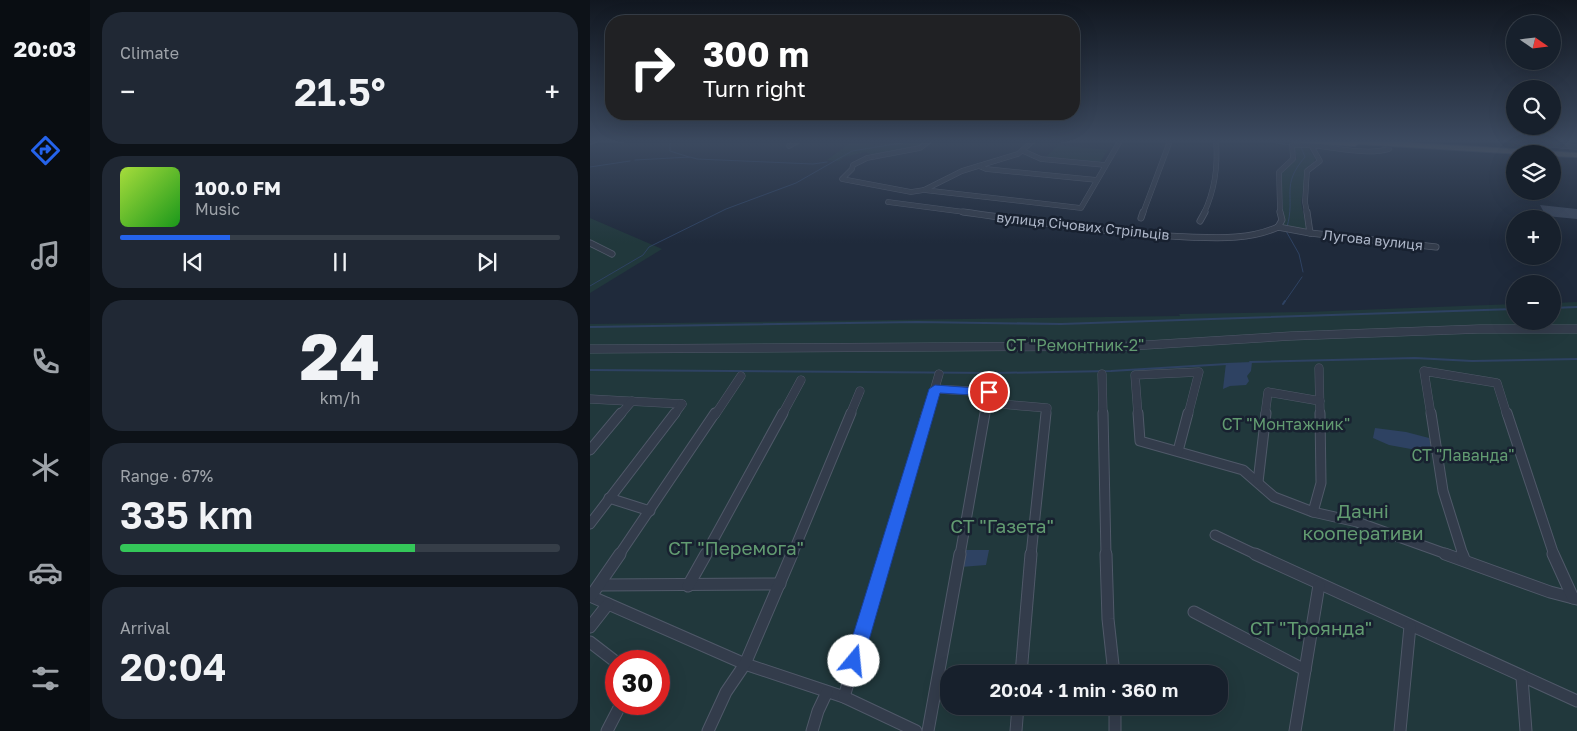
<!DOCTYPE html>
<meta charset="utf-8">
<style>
:root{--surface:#17202c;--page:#202834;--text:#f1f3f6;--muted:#9ea3a9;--line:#363e48;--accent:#2563eb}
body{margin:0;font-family:"Golos Text",sans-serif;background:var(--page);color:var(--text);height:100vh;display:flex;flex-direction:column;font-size:19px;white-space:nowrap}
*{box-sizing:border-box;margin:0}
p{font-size:16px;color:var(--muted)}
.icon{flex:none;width:28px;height:28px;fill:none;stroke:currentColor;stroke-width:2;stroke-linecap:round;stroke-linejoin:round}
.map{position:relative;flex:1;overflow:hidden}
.side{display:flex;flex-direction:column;gap:12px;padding:12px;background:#0d1218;width:500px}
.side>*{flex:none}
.hud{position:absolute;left:15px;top:15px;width:475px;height:105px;border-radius:20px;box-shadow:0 5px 20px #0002,0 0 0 1px var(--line);background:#202124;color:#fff;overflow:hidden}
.needle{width:32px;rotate:104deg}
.tools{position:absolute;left:916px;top:15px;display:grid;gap:10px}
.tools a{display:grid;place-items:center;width:55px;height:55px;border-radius:50%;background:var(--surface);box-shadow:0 5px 20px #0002,0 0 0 1px var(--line);font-size:25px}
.speed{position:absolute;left:15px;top:650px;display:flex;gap:10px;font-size:25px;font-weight:700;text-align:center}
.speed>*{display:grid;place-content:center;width:65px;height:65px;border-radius:50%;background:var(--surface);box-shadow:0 5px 20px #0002,0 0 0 1px var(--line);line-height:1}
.speed .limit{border:8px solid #d22;background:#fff;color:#111}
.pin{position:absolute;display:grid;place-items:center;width:42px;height:42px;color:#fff;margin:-21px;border:2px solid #fff;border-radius:50%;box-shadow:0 1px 5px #0007}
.me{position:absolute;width:55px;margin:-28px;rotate:17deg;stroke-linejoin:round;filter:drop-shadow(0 0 4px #0008)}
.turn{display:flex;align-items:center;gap:18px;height:105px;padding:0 15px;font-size:22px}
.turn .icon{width:65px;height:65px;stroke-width:2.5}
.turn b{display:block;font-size:35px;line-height:42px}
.big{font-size:38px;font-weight:600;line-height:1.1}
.side .widget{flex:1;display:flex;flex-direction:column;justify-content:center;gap:8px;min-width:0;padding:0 18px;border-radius:20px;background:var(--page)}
.side .dial{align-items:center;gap:0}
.dial b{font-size:65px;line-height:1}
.song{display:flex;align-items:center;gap:15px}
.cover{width:60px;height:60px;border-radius:8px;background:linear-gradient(135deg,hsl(80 70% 55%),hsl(120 70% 35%))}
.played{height:5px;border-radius:2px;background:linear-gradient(90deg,var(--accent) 25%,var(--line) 25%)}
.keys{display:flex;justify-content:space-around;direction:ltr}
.heat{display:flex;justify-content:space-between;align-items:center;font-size:28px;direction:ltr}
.charge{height:8px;border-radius:4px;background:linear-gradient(90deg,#34c759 67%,var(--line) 0)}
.trip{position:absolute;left:350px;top:665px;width:288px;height:50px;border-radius:20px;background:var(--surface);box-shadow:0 5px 20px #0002,0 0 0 1px var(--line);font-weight:600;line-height:50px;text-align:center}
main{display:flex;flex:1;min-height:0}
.dock{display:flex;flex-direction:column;width:90px;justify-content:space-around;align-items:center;background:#090d12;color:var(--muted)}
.dock .icon{width:35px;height:35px}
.dock .on{color:var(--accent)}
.dock b{font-size:22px;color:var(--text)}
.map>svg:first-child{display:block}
</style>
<main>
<nav class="dock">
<b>20:03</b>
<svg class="icon on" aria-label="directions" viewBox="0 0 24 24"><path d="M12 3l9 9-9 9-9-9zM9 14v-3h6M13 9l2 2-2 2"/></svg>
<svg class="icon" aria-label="music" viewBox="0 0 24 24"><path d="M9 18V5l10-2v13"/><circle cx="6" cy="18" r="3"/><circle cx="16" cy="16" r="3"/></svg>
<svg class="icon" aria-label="phone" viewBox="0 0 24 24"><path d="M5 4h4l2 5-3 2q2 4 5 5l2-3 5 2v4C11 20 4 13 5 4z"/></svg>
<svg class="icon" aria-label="climate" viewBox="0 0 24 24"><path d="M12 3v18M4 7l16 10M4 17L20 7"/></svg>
<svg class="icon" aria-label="car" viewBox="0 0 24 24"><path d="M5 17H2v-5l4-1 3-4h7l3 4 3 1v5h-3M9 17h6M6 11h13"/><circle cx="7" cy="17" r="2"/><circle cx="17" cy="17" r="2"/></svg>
<svg class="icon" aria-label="filters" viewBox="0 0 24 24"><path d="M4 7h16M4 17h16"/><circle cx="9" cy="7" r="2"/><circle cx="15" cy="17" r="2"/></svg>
</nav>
<section class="side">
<div class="widget"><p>Climate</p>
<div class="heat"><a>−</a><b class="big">21.5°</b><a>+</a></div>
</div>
<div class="widget">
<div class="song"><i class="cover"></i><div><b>100.0 FM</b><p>Music</p></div></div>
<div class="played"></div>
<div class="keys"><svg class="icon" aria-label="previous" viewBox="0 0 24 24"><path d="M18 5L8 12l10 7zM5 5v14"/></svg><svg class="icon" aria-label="pause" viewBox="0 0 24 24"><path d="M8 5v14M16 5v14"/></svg><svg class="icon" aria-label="next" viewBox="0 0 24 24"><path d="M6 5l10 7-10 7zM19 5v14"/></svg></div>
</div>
<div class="widget dial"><b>24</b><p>km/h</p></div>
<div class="widget"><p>Range · 67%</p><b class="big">335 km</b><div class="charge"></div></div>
<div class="widget"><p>Arrival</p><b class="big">20:04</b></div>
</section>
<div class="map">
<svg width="987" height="731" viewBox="0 0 987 731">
<rect width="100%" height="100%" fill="#1f2a3b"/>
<g fill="#21383c" fill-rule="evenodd">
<path d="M315,141H337L334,145L285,156L276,152L254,157L249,161L237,160L259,144L288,145Z"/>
<path d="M468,145L518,150L510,162L456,157Z"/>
<path d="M718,146L719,150L725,158L724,162L717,167L711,202L717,232L692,227C695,219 691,183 691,171L707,158L703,147Z"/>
<path d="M0,218L72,249L0,293Z"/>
<path d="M987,302V731H0V324L590,316L589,314L716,312L925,304V321H962L963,303ZM26,661H69V704H26ZM359,674H629V706H359Z"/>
</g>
<g fill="#2e4262">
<path d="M662,362L661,371L657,376L659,381L656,385L640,386L633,389L636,363Z"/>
<path d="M785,428L816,432L839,438L843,453L799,445L783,438Z"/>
<path d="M374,550H399L396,565L371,567Z"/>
</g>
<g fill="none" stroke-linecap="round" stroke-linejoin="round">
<g stroke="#2e4262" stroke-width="1">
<path d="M80,141V151L99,157"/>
<path d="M673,141L701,145"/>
<path d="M45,160L100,157L107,159L223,164L237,162"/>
<path d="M0,167L40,161"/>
<path d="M697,227C706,195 690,186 715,157L711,147"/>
<path d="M696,231L709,254L713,272"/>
<path d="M0,286L53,255L59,247L136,209L206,183L262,151L324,141"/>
<path d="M694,303L712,277"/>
</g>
<g stroke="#2e4262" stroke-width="2">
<path d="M693,304L695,301"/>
<path d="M962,308L987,307"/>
<path d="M0,327L327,322L471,324L925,309"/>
<path d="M660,362L825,358L882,361L987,359"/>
<path d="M0,370L405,373L521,371L637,364"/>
</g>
</g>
<path fill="#3a465b" d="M950,205L987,209V219L956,216Z"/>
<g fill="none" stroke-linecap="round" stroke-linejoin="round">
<g stroke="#505969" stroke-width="5.5">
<g id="minor-far4">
<path d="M339,141L330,148L277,158L263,165L262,169L252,179L321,192L334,190L372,171L428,154L443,141"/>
<path d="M926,141L934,143L944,150"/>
<path d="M199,146L208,141"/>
<path d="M940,147L951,144L987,147"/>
<path d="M433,151L451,159L515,165"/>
<path d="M389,166L396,169L507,180"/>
<path d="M334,190L491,208L530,141"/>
<path d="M298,202L382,213"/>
<path d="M553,213L580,141"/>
<path d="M614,213C625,190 628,166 626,141"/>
<path d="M690,213L689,172L703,159L702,145C733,143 770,157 799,149L798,145"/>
<path d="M717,213L715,202L717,171L730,161L721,145"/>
</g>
</g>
<g stroke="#505969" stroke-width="7">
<g id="minor-far3">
<path d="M373,212C448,222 522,234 598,237C628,238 659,240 688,227"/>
<path d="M551,218L553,212"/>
<path d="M610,221L615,212"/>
<path d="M688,227L692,220L690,212"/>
<path d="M688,227L720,233L717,212"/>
<path d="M720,233L846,247"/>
<path d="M0,243L22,254"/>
</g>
</g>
<g stroke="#505969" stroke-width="9">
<g id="minor-far2">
<path d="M0,349L540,346L701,336L889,329H987"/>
<path d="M729,368L730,415"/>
<path d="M512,374L513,415"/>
<path d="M345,389L399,392L395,415"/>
<path d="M0,399L92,404"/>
<path d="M398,403L457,408L456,415"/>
<path d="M30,415L42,401"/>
<path d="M84,415L92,404"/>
<path d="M125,415L151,376"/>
<path d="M192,415L211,380"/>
<path d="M260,415L270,391"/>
<path d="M337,415L349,374"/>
<path d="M548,415L545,375L609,372L598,415"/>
<path d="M675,415L678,392L730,401"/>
<path d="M841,415L834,371L907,383L917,415"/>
</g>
</g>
<g stroke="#505969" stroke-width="11">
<g id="minor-far1">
<path d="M513,413L516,555"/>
<path d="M548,413L550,441L653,470L684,497L723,512L767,522L859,555"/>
<path d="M841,413L853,491L873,555"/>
<path d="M917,413L964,555"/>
<path d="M0,450L31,413"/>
<path d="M588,451L598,413"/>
<path d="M668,482L676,413"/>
<path d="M19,498L60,511"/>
<path d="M723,512L731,483L730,413"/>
<path d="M0,524L85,413"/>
<path d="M625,535L667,555"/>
<path d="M29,555L125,413"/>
<path d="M115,555L193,413"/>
<path d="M202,555L261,413"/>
<path d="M296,555L337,413"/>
<path d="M370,555L395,413"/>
<path d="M441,555L456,413"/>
</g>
</g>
<g stroke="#505969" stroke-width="13">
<g id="minor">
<path d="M516,554L518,619L524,674"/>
<path d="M665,554L987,701"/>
<path d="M855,554L960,592L987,599"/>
<path d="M872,554L874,559"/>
<path d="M963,554L983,598"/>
<path d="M10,585L190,584"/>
<path d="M98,586L116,554"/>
<path d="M0,596L155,664L254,697L326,731"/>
<path d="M1,596L30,554"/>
<path d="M604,612L715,670"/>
<path d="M0,627L18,604"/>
<path d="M0,642L26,662"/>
<path d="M431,674L441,554"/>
<path d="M932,678L936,731"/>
<path d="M254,697L296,554"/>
<path d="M525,706V731"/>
<path d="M17,731L31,704"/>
<path d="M118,731L136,692L155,664L202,554"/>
<path d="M222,731L228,711L237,692"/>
<path d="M338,731L370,554"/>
<path d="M426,731L428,706"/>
<path d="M705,731L729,585"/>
<path d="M810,731L820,626"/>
</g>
</g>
<g stroke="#505969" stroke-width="2">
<path id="tertiary" d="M0,141H8L0,144Z"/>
</g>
<g stroke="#3d4656" stroke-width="2">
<path id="trunk" d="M708,141H792L987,153V157L962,156V154H931L768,144L765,146L711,143Z"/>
</g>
<use href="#minor-far4" stroke="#333c4b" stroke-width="4.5"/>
<use href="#minor-far3" stroke="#333c4b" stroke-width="5.5"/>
<use href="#minor-far2" stroke="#333c4b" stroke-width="8"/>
<use href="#minor-far1" stroke="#333c4b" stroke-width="9"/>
<use href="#minor" stroke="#333c4b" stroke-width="11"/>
<use href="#tertiary" fill="#333c4b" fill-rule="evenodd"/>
<use href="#trunk" fill="#61605d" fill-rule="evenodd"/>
</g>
<linearGradient id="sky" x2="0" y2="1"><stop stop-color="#111720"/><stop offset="0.58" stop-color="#3c4a60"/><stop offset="1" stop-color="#3c4a60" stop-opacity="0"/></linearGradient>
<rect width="987" height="243" fill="url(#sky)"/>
<path fill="#2563eb" stroke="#184099" d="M345,385L399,389L405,392L399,396L350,393L273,661L271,667L264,669L258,667L255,661L339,389Z"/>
<g text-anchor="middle" stroke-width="5" stroke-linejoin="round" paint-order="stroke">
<g font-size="14" fill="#adb6c8" stroke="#182130">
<text transform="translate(493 226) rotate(6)" y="5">вулиця Січових Стрільців</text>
<text transform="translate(783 240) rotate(6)" y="5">Лугова вулиця</text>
</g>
<g font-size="16" fill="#629b71" stroke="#182130">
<text x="485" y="351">СТ "Ремонтник-2"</text>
<text x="696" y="430">СТ "Монтажник"</text>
<text x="873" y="461">СТ "Лаванда"</text>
</g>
<g font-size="19" fill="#629b71" stroke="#182130">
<text x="773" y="518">Дачні<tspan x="773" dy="22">кооперативи</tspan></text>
<text x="412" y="533">СТ "Газета"</text>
<text x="146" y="555">СТ "Перемога"</text>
<text x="721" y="635">СТ "Троянда"</text>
</g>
</g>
</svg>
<div class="tools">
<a><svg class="needle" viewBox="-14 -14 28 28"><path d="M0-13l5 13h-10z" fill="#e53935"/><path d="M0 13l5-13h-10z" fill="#9ea3a9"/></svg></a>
<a><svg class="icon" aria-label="search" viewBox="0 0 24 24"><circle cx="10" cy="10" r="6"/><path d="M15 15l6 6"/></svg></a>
<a><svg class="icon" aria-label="layers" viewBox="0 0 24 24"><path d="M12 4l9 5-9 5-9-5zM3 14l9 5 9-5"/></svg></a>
<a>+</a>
<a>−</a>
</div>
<div class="speed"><div class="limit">30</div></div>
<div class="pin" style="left:399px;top:392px;background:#d93025"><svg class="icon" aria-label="arrive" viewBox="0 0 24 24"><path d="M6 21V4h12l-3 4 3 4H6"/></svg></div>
<svg class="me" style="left:264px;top:661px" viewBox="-20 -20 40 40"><circle r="19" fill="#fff"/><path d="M0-13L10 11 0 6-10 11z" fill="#2563eb"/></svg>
<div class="trip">20:04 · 1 min · 360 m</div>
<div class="hud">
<div class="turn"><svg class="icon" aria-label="right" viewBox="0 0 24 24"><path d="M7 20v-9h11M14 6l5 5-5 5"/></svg><div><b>300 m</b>Turn right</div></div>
</div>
</div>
</main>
